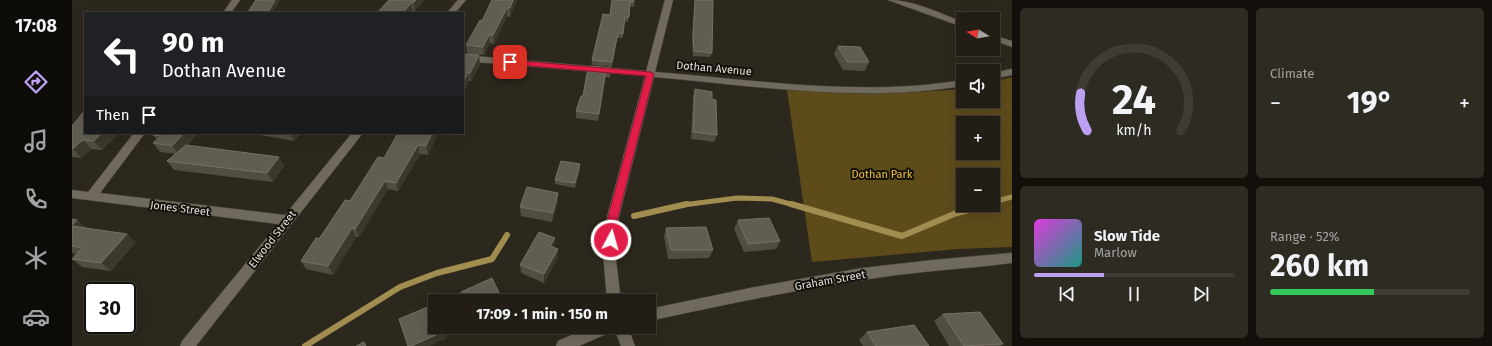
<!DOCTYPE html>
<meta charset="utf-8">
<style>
:root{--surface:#221e16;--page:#2e2b23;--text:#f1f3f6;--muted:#a2a2a1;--line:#3f3c35;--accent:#bca0f2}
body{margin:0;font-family:"Fira Sans",sans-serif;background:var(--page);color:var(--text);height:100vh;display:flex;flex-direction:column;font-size:15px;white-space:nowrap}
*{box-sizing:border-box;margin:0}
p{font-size:13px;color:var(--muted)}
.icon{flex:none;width:22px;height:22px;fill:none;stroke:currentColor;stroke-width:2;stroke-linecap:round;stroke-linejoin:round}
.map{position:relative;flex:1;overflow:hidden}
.panel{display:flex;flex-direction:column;gap:8px;padding:8px;background:#13100c;width:480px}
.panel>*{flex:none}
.hud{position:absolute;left:12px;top:12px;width:380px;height:122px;border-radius:0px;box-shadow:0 4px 16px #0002,0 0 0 1px var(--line);background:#202124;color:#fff;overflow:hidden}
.needle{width:26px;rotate:281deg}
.controls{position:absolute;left:884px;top:12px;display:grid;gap:8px}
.controls a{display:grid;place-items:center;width:44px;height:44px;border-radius:0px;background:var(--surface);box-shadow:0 4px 16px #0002,0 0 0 1px var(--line);font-size:20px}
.speed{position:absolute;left:12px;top:282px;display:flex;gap:8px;font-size:20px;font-weight:700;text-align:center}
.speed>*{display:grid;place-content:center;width:52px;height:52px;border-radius:50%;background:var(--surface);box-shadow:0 4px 16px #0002,0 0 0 1px var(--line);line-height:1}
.speed .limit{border:2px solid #111;border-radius:6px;background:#fff;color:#111}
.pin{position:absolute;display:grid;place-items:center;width:34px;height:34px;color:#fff;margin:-17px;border-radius:8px;box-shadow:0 2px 6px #0006}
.me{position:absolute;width:44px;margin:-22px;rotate:6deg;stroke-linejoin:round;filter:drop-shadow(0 0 3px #0008)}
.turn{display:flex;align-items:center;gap:14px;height:84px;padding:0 12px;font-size:18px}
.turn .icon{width:52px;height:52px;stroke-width:2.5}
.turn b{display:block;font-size:28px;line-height:34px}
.then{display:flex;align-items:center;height:38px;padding:0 12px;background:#0003;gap:8px;font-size:15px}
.big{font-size:30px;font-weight:700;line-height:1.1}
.panel .card{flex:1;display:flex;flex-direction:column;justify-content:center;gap:6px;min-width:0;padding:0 14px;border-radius:6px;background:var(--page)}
.panel .dial{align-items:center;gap:0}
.dial svg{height:104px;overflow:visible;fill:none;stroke:var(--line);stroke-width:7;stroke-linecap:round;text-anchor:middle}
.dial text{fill:var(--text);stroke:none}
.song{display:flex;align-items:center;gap:12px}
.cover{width:48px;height:48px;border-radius:6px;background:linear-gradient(135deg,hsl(300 70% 55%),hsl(170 70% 35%))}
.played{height:4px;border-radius:2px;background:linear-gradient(90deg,var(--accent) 35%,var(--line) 35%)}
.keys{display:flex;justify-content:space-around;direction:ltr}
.heat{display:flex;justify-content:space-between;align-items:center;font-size:22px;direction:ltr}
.charge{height:6px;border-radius:3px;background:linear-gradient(90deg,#34c759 52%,var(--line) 0)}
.panel .tiles{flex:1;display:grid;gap:8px;grid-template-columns:repeat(2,1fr)}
.trip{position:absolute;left:356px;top:294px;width:228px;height:40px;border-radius:0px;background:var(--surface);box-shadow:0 4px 16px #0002,0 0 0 1px var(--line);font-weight:700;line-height:40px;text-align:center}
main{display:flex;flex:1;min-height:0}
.dock{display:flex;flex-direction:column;width:72px;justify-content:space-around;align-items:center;background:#0e0c09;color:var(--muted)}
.dock .icon{width:28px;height:28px}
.dock .active{color:var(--accent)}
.dock b{font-size:18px;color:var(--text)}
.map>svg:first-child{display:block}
</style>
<main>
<nav class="dock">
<b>17:08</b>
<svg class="icon active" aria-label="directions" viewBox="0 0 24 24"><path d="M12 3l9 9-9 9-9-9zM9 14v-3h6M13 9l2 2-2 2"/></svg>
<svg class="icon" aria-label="music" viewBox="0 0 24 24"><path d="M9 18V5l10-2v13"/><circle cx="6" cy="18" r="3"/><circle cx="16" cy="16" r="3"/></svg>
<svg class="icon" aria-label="phone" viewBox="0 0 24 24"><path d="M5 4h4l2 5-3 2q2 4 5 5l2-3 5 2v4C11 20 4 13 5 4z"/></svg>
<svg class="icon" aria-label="climate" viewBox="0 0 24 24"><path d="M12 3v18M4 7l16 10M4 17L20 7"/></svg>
<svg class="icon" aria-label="car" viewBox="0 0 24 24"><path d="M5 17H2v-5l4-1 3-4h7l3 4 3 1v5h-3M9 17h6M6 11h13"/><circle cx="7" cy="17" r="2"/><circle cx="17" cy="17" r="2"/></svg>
</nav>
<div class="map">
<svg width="940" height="346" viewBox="0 0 940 346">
<rect width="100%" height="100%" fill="#2d281d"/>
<path fill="#5d4b1a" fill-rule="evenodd" d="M940,77V247L886,249L740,262L715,90L793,94L846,92L891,89V101H921V82ZM891,123H921V153H891ZM891,175H921V205H891Z"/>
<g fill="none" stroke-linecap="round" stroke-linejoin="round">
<g stroke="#a28d51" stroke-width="5">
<path d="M921,202L940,197"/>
<path d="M611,205L665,198L700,199L722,205"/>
</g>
<g stroke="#a28d51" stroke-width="6">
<path d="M719,204L830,236L882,214L915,205"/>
<path d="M562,216L615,204"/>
<path d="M233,346L328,287L365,273L420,259L435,235"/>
</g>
<g stroke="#4a473d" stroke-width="1">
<g id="minor">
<path d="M160,0H168L159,13H151Z"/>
<path d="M386,0H394L383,13H375Z"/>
<path d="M593,0H601L583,72C685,80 789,97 891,80V86C789,103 684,86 582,77L547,217L543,252L549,301H535L531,252L535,217L573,76L391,61V55L574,71Z"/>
<path d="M816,0C842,0 867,13 891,22V27Z"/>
<path d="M921,35L940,41V47L921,40Z"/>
<path d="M940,69V75L921,79V73Z"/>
<path d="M62,133H73L28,193L213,215L280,133H291L124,346H108L110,341L206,224L0,198V190L16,192Z"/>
<path d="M542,327H556L563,346H549Z"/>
</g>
</g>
<g stroke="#4a473d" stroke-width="1">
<g id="tertiary">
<path d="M940,253V263C902,268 863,270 825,275C742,286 659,303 577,321V309L683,287L790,268L861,260Z"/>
<path d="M518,327H541L539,332L507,346H484L486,341Z"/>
</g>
</g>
<use href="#minor" fill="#6f6a5c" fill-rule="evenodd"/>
<use href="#tertiary" fill="#6f6a5c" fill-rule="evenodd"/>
</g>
<g fill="#524d41">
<path d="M184,0H208L200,13H176V12Z"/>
<path d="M317,0H352L343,11H341Z"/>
<path d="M420,0H445L438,17L435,16L422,44L418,43L412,55L395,54L394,45L410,21Z"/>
<path d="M540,0H562V7L558,6L556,22L552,21L551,38H545L540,67L520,65V60L538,15Z"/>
<path d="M623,0H641L640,53L638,57L621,56L620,39Z"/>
<path d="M766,46L797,62L793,71L771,70L762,54Z"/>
<path d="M391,54L408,64L399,81H397Z"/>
<path d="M539,68L538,78L533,77L526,121L504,118V111L511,96L516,73Z"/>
<path d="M623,89L640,99L645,135L642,142L619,139L621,97Z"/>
<path d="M0,125L47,133L30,150L19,149L9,158L0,157Z"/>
<path d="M83,133H126L115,146L207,157L212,166L201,182L102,170L95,161L104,154L88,152L81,143L85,140L81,135Z"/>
<path d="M187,133H229L222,141L188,135Z"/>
<path d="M326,133H366L356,155L348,154L326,191L316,189L287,237H284L261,275L234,269L229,261L312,158Z"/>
<path d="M508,164V168L503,188L483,184V180Z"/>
<path d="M486,193V201L480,222L449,216L448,207Z"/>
<path d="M0,219L5,220L14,228L64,242L39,271L10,267L0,259L4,254L0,253Z"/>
<path d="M666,220L708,241L704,249L672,252L662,229Z"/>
<path d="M594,228L641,250L637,258L596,259L592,236Z"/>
<path d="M483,238L482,247L486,257L472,283L449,273L448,265Z"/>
<path d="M389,292L431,301H391Z"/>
<path d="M871,314L931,344L928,346H877L862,321Z"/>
<path d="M795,332L857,346H791L787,340Z"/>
</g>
<g fill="#3d382c">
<path d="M203,0H208L200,13H197L196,12Z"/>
<path d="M344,0H352L343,11L341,3Z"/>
<path d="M441,0H445L438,17V8Z"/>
<path d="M339,3L341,11L339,13H331Z"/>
<path d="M435,8V16L422,44L421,35Z"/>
<path d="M417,35L418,43L412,55L411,47Z"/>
<path d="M407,55L408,64L399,81L398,73Z"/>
<path d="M396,72L397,81L391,95V84Z"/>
<path d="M30,133H47L30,150L22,141Z"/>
<path d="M112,133H126L107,154L100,146Z"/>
<path d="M218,133H229L222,141Z"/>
<path d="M360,133H366L356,155L354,146Z"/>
<path d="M11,140L19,149L9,158L1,149Z"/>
<path d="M346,145L348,154L326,191L324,183Z"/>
<path d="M207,157L212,166L201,182L195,173Z"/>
<path d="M508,164V168L503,188V183Z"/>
<path d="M313,181L316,189L287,237L283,229Z"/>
<path d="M486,193V201L480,222L481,213Z"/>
<path d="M5,220L14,228L0,226V225Z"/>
<path d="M280,228L284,237L261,275L256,266Z"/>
<path d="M55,234L64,242L39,271L29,263Z"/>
<path d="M483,238L482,246L478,254V246Z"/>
<path d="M486,249V257L472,283V274Z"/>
<path d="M373,331L375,338L358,346H339Z"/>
</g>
<g fill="#615d51" stroke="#767166">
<path d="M184,0H203L196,12H176Z"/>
<path d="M317,0H344L341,3H339L331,13H305Z"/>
<path d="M420,0H441L438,8H435L421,35H417L411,47L394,45L408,20L410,21Z"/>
<path d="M540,0H562V2H558L557,17H553L551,34L546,33L540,62L520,60L531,14L538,15Z"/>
<path d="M623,0H641L640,53L622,51L621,34Z"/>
<path d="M766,46L788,47L797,62H775Z"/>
<path d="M391,54L407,55L398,73L396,72L391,84Z"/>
<path d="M518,66L539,68V71L534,70L527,114L504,111L509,96H511L515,73H516Z"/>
<path d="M623,89L640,92V99L644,100L645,135L621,132Z"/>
<path d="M13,110V133H30L22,141L11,140L0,149V125H1Z"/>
<path d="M83,133H112L100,146L81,143L89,136L81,135Z"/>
<path d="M326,133H360L354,146L346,145L324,183L313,181L283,229L280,228L256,266L229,261L244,238L247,239L273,200L278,201L306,157L312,158Z"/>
<path d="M114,145L207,157L195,173L95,161Z"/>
<path d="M489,161L508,164L503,183L483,180Z"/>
<path d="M455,187L486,193L481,213L448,207Z"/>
<path d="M697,218L708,241L676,244L666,220Z"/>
<path d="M0,219L5,220L0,225Z"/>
<path d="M0,226L55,234L29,263L0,259L10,248L0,246Z"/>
<path d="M634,227L641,250H599L594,228Z"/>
<path d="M467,232L483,238L478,246L486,249L472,274L448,265Z"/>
<path d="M420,278L431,301H393L389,292Z"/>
<path d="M363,304V327H372L373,331L339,346H336L327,319Z"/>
<path d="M908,312L931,344L892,346L871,314Z"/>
<path d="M842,325L857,346H804L795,332Z"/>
<path d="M292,342L294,346H284Z"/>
</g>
<path fill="#e11d48" stroke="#92132f" d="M438,60L579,72L582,74L546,217L542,243L539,244L535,243L534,240L536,217L574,76L435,64L434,62Z"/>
<g text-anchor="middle" stroke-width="4" stroke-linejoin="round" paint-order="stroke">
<g font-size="11" fill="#e2dfd7" stroke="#13110c">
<text transform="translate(642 68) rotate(5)" y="4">Dothan Avenue</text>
<text transform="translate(108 208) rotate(7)" y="4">Jones Street</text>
<text transform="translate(200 239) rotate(-52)" y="4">Elwood Street</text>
<text transform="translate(758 280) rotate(-10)" y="4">Graham Street</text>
</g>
<g font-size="11" fill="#f2c133" stroke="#13110c">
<text x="810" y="178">Dothan Park</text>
</g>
</g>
</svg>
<div class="controls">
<a><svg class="needle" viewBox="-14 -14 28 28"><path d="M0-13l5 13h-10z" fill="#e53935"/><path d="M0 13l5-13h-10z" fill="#a2a2a1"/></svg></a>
<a><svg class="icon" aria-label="sound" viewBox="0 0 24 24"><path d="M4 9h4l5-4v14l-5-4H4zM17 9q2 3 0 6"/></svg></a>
<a>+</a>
<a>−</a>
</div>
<div class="speed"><div class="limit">30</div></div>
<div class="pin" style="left:438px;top:62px;background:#d93025"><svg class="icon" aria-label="arrive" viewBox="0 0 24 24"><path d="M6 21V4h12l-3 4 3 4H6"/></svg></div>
<svg class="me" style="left:539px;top:240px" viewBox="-20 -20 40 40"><circle r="17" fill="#e11d48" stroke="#fff" stroke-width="3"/><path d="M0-11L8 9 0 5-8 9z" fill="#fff"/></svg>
<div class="trip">17:09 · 1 min · 150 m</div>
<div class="hud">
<div class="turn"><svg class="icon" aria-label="left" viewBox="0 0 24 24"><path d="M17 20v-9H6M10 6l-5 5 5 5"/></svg><div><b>90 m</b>Dothan Avenue</div></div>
<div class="then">Then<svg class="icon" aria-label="arrive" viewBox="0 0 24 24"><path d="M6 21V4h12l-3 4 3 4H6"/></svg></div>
</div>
</div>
<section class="panel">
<div class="tiles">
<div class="card dial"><svg viewBox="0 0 100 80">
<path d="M14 69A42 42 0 1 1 86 69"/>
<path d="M14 69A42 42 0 0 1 9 40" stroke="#bca0f2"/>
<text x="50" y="56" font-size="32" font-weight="700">24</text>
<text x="50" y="72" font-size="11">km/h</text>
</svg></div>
<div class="card"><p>Climate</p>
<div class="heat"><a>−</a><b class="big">19°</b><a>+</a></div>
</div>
<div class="card">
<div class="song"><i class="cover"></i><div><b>Slow Tide</b><p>Marlow</p></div></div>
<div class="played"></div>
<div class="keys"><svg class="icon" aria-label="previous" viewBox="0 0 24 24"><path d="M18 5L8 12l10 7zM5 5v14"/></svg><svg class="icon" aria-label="pause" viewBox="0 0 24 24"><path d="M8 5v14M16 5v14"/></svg><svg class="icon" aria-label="next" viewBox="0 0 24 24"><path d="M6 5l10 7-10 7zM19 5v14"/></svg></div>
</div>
<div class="card"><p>Range · 52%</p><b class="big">260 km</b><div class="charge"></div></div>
</div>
</section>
</main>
